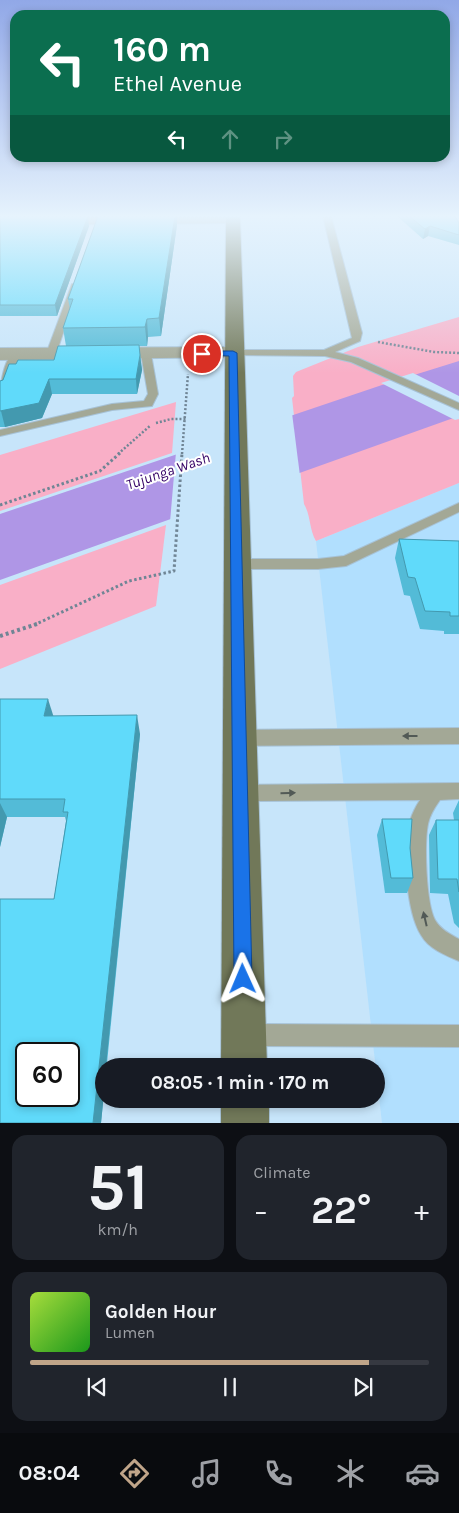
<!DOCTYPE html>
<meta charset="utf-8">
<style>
:root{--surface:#171b24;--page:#20242c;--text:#f1f3f6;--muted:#9ea1a6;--line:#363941;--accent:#c0a589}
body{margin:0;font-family:Karla,sans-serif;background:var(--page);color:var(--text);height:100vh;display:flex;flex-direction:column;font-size:19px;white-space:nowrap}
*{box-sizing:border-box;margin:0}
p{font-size:16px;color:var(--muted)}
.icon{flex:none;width:28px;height:28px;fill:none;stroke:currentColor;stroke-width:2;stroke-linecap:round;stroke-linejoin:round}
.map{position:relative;height:1123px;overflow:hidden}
.drawer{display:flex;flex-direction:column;gap:12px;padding:12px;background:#0d0f14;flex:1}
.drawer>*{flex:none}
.top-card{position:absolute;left:10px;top:10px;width:440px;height:152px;border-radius:15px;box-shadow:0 2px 8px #0003;background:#0b6e4f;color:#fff;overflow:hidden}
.speed{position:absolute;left:15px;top:1042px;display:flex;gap:10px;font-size:25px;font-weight:700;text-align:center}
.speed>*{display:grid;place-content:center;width:65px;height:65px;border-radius:50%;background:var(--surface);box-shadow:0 2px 8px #0003;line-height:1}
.speed .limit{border:2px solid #111;border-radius:8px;background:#fff;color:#111}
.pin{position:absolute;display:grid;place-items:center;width:42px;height:42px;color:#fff;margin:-21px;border:2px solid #fff;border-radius:50%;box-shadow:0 1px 5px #0007}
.me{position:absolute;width:55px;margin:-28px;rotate:359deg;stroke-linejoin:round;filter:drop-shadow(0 0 4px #0008)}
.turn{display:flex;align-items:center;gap:18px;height:105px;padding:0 20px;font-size:22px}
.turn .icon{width:65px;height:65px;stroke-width:2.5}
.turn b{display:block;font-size:35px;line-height:42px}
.lanes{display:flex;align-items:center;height:48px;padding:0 20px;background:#0003;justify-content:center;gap:25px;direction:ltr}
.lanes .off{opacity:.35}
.big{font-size:38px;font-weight:700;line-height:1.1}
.drawer .card{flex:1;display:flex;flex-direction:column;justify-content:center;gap:8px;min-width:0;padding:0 18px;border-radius:15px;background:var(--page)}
.drawer .dial{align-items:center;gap:0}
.dial b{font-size:65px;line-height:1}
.song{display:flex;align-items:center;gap:15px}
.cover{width:60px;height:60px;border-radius:8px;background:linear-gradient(135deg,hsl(80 70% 55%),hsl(120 70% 35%))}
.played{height:5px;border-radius:2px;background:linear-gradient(90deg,var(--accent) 85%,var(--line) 85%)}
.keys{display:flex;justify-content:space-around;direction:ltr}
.heat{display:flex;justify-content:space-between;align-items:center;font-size:28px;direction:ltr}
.drawer .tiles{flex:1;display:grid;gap:12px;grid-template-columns:1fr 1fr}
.card:last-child{grid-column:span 2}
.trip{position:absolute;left:95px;top:1058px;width:290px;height:50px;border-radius:25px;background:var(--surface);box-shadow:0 2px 8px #0003;font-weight:700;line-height:50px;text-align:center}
.dock{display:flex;height:80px;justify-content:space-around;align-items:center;background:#090b0e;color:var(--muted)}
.dock .icon{width:35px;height:35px}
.dock .active{color:var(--accent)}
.dock b{font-size:22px;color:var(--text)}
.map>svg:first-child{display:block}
</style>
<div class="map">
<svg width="459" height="1123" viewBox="0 0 459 1123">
<rect width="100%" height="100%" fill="#c7e5fa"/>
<path fill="#b1dffe" d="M459,483V1123H382L316,541Z"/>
<g fill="#f9afc7">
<path d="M459,317V483L316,541C309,529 311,516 304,504L292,398L294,396L293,376L296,372L358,347Z"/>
<path d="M176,402L172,453L0,511V455Z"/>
<path d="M166,525L156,606L0,669V585Z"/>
</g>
<path fill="#af96e6" d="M459,361V416L0,580V514L382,385Z"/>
<g fill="#c7e5fa">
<path d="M413,373L459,396V419L455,420L381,383Z"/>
<path d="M292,413L300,476L170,522L176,452Z"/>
</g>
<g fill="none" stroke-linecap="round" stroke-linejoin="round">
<g stroke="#a7c2d6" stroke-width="2">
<g id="service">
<path d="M323,216H331L362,333L360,341L335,352L358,358L459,403V410L351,362L325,356L230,355L228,353L233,350H324L352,338Z"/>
<path d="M72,284L79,286L56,354L48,356L46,354Z"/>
<path d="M16,351L21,354L5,394L0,397C0,386 4,356 16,351Z"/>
<path d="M146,351L151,354L158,394L152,406L112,410L0,436V430L112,404L144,401L148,394L141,354Z"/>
<path d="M459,503V512L346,566L318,569H237L230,564L237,559H318L344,556Z"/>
<path d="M459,728V744L240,746L234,743L231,738L234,733L240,730Z"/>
<path d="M459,783V799L440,800C435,807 430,815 428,824C424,843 426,903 435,920C440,929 451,935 459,939V961C445,955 429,949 421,935C406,911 402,848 410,821C412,814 416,806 420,800L240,801L234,799L231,793L234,787L240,785Z"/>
<path d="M247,1024L459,1025V1047L247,1046L239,1043L236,1035L239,1027Z"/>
</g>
</g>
<g stroke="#a7c2d6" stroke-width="2">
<g id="minor">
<path d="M233,216L238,217L240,220L238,223L0,225V217Z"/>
<path d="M233,347L240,349L243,353L240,357L0,360V348Z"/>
</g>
</g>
<g stroke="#a7c2d6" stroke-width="2">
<g id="primary">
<path d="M226,216H240L267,1066H221Z"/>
<rect x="221" y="1099" width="48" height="24"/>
</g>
</g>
<g stroke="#708595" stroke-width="2.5" stroke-dasharray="2 2" stroke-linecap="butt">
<path d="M378,342L434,352L459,353"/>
<path d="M156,423L171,419H186"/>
<path d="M118,454L151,425"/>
<path d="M182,454L188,374"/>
</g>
<g stroke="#708595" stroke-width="3" stroke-dasharray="2.5 2.5" stroke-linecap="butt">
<path d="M0,505L100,471L120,453"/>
<path d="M34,625L129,581L174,571L182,453"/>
</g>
<path stroke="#708595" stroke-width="4" stroke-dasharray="3 3" stroke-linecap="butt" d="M0,636L37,624"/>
<use href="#service" fill="#a3a896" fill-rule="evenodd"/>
<use href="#minor" fill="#a3a896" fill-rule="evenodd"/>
<use href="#primary" fill="#717859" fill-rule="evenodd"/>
</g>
<g fill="#53bbd7">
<path d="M0,216L89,226L57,316H0Z"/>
<path d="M98,216H177V225L161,336L148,337L147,346H139L142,370L137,394H52L42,418L5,427H0V381L3,380L16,364L54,360L130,346H66L63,328L70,309L68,299Z"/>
<path d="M397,216H455L459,223V245L428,236L423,239Z"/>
<path d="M399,539L459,541V634H444V631L420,629L410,596L404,595L395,558Z"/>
<path d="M0,699L53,716L140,734L101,1123H0L54,899L66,821L65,817H7L0,847Z"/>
<path d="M459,800V928L454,923L448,894L430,893L429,835L436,820H454L453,813Z"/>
<path d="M382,819L410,848L413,878L407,893H385L377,835Z"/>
</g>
<g fill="#4399af">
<path d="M88,216L89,226L57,316L55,305Z"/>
<path d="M175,216H177V225L161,336L159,318Z"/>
<path d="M430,226L428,236L423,239L425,229Z"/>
<path d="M147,319L148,337L147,346L145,327Z"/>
<path d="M140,355L142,370L137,394L136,379Z"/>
<path d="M49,379L52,394L42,418L5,427L1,411Z"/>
<path d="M48,699L54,718L44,716Z"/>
<path d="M137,715L140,734L106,1066H104V1093L101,1123H93Z"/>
<path d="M0,803L7,817L0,847Z"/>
</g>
<g fill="#60dafa" stroke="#4399af" fill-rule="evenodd">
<path d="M0,216H88L55,305H0Z"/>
<path d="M98,216H175L159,318L147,319L145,327L63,328L73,299H68Z"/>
<path d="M409,216H455L459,223V235L430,226L425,229Z"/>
<path d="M139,345L140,355L136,379H49L39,403L0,411V381L3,380L9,364H16L18,360H54L58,346Z"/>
<path d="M399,539L459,541V616H450V612L425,611L415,578L408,577Z"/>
<path d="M0,699H48L44,716L137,715L93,1123H0V899H54L68,812H63L65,799H0ZM26,1054H69V1096H26Z"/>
<path d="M382,819H412L410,848L413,878H391Z"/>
<path d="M436,820H459V892L457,879H438Z"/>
</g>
<defs><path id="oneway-solid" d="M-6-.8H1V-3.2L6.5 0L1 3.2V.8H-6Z" transform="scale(1.25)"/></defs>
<g fill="#525a56">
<use href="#oneway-solid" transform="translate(410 736) rotate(180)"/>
<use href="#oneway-solid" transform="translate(288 793) rotate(-1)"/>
<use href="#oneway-solid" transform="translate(425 919) rotate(-103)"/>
</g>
<linearGradient id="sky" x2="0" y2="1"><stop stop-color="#91a8e7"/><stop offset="0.58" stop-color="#e6f3fd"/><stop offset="1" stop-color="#e6f3fd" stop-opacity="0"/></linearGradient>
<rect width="459" height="373" fill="url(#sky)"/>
<path fill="#1a73e8" stroke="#114b97" d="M202,351H233L237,353L252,979L249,985L243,988L237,985L234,979L229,356L199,355L198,354Z"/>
<g text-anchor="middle" stroke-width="4" stroke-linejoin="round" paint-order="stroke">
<g font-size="15" font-style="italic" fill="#360567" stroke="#fff">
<text transform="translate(168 471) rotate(-19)" y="5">Tujunga Wash</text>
</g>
</g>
</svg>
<div class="speed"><div class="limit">60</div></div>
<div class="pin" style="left:202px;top:354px;background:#d93025"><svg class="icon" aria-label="arrive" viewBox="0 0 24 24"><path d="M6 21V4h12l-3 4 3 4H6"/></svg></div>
<svg class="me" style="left:243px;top:979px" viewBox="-20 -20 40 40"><path d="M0-17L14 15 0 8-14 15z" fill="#1a73e8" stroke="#fff" stroke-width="4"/></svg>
<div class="trip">08:05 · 1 min · 170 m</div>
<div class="top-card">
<div class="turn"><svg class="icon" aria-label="left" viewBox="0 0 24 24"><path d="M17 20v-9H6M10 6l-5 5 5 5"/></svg><div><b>160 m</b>Ethel Avenue</div></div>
<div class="lanes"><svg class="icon" aria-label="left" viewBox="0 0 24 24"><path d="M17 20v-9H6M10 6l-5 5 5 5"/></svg><svg class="icon off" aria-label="ahead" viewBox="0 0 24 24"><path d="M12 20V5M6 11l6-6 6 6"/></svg><svg class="icon off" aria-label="right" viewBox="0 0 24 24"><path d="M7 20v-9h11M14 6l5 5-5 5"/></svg></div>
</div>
</div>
<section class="drawer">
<div class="tiles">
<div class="card dial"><b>51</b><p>km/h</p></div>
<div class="card"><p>Climate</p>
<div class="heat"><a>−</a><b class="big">22°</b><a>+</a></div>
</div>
<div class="card">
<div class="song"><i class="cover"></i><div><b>Golden Hour</b><p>Lumen</p></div></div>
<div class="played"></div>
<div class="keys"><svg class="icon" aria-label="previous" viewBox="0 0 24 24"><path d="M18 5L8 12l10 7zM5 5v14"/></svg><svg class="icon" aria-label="pause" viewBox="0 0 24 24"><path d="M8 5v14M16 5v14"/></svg><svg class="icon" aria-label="next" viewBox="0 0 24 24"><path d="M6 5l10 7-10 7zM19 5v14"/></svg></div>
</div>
</div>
</section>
<nav class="dock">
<b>08:04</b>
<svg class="icon active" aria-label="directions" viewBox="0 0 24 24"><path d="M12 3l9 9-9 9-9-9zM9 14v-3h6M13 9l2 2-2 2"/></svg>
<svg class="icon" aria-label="music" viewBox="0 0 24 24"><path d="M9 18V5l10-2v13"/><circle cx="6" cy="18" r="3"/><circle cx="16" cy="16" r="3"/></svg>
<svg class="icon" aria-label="phone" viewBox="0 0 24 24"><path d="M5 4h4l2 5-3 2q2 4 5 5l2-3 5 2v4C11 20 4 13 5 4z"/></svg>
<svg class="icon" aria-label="climate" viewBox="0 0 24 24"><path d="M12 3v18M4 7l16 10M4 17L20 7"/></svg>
<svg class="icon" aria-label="car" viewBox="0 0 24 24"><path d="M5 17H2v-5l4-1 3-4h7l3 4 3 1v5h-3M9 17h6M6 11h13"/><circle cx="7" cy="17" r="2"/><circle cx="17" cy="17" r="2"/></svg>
</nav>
